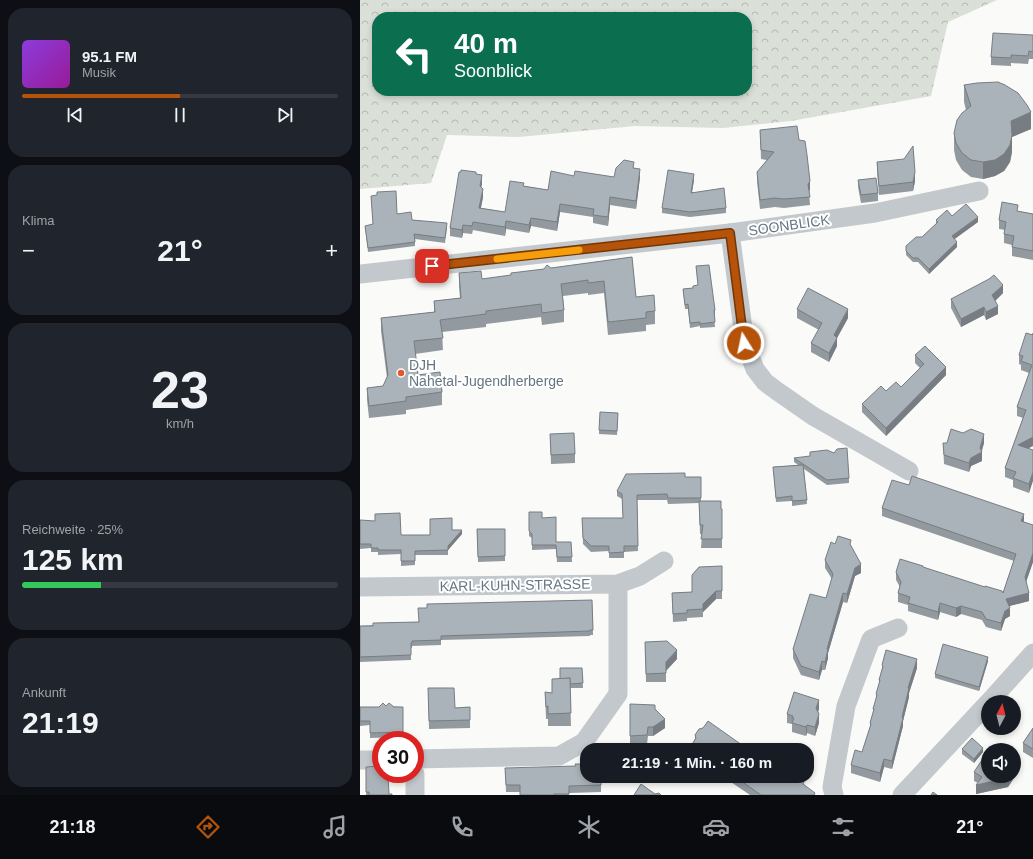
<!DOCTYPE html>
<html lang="de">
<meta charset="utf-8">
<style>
:root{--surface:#171b24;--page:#20242c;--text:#f1f3f6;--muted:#9ea1a6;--line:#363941;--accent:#b45309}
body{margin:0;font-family:Helvetica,sans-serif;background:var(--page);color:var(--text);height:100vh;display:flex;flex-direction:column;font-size:15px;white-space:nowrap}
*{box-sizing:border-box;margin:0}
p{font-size:13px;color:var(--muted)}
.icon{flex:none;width:22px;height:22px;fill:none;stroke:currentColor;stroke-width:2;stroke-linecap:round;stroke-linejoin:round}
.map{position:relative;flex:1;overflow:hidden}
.drawer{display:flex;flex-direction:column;gap:8px;padding:8px;background:#0d0f14;width:360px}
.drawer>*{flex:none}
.hud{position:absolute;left:12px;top:12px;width:380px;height:84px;border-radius:16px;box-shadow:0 2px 6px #0003;background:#0b6e4f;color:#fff;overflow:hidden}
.needle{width:26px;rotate:7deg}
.fabs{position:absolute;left:621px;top:695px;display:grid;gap:8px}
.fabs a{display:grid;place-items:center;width:40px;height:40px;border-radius:50%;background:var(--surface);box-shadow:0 2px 6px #0003;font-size:20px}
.speed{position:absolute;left:12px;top:731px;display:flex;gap:8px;font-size:20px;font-weight:700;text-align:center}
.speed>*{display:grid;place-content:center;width:52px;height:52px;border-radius:50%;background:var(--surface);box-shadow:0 2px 6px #0003;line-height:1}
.speed .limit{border:6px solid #d22;background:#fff;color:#111}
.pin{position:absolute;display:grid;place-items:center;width:34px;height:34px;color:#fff;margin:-17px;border-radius:8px;box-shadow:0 2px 6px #0006}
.me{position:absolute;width:44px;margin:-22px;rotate:350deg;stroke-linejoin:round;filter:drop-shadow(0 0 3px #0008)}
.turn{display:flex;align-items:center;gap:14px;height:84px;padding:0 16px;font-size:18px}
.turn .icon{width:52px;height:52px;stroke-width:2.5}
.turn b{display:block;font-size:28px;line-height:34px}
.big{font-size:30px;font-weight:700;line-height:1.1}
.drawer .card{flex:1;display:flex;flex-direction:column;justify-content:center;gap:6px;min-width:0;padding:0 14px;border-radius:16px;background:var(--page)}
.drawer .dial{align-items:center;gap:0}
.dial b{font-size:52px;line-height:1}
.song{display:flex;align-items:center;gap:12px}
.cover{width:48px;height:48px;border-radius:6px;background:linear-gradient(135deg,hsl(270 70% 55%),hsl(300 70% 35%))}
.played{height:4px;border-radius:2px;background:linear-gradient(90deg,var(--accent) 50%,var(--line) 50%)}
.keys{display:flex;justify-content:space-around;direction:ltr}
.heat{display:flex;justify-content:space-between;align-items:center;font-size:22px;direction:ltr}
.charge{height:6px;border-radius:3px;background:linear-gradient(90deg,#34c759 25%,var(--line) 0)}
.trip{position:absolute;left:220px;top:743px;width:234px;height:40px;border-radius:16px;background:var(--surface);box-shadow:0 2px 6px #0003;font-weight:700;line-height:40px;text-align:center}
.menu{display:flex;height:64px;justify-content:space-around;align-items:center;background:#090b0e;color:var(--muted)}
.menu .icon{width:28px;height:28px}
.menu .selected{color:var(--accent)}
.menu b{font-size:18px;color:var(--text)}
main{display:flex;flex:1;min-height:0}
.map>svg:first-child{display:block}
</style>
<main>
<section class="drawer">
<div class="card">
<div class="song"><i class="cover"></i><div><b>95.1 FM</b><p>Musik</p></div></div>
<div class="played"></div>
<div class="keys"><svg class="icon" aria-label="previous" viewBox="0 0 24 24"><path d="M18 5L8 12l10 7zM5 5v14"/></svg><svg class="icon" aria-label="pause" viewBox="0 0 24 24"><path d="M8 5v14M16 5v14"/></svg><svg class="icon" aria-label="next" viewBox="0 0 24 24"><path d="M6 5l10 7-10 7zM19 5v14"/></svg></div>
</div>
<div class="card"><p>Klima</p>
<div class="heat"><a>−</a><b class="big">21°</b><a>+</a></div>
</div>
<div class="card dial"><b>23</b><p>km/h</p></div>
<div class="card"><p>Reichweite · 25%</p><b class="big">125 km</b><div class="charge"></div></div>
<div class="card"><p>Ankunft</p><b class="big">21:19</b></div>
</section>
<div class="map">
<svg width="673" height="795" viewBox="0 0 673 795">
<defs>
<pattern id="forest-crowns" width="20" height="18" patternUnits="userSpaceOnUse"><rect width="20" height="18" fill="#dadfd7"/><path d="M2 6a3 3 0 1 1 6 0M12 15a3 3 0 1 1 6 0" fill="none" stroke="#b4b9b4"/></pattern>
</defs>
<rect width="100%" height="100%" fill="#fafaf8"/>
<path fill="url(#forest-crowns)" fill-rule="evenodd" d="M0,0H637L588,22L571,96L431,121L363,128L275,126L159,137L87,135L71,183L0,189ZM17,17H387V91H17Z"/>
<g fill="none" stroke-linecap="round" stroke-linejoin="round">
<g stroke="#c3c8cc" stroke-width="19">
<path d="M370,233L385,343L395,369L405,382L417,391L453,416L549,471"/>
<path d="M0,274L370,233L515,213L619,191"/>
<path d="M0,587L258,584L280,576L304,561"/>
<path d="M629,702L673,653"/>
<path d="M55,759L199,756L224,742L258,694V584"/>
<path d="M0,760H21"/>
<path d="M55,774V795"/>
<path d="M474,795L472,787L486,706L511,639L538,628"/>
<path d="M542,795L628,703"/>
</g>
</g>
<g fill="#929a9f">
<path d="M673,35V59H669L668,64L651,63V66L631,65V57Z"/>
<path d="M604,85L671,129L652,137V152L650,162L644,171L635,176L623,179L611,177L602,170L596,160L594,150V133L606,110L604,102Z"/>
<path d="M400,130L439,140L450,190L449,191L450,205L424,208L415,207L400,209L397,181V172L407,160L401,159Z"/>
<path d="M517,162L555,181L553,191L519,195L517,171Z"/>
<path d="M274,168L280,177L276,209L250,205L248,226L233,223V217L200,212L197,231L171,226L169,233L146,229L145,236L113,230L112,234L103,233L102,238L90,236V228L101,172L116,174L122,184L121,187L123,197L121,208L145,212L164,186L188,190L214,176L254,177Z"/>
<path d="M334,180L332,192L366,208V213L330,217L302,213V208Z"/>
<path d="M498,180L518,193V201L501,203L498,187Z"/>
<path d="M11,196L37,214L52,220L87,228L85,243L55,239V246L8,252L5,226L13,225Z"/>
<path d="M658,211L673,214V260L652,256V245L644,243V234L645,230L639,229V220Z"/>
<path d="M592,216L618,222L594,239L597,247L569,274L558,262H553L546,255V246L562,237L576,224V220Z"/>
<path d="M272,257L276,297L295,311V324L286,325V331L248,335L244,293L228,295V293L203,296L204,310V322L182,325L181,317L126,324V327L82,332L83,350L55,354L58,375L82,392V405L46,410V414L9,418L7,400V388L23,386L27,378L21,331V318L74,312V301L100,298L99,286V273L122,279L151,275L191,268Z"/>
<path d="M336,266L355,310V315H354L355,327L340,328V326L330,328L328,309H325L323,289L333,288L338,285Z"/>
<path d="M643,293L635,301L638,314L626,320L624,315L601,327L591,308V299Z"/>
<path d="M437,309L488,318L477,338V346L469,362L451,352V343L459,330L437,318Z"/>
<path d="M673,333L669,449L673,450L669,493L653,487V480L645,477V468L663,418L657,416V407L669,373L661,370V365L659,364V355L673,335Z"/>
<path d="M555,355L586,375L526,436L502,412V404L526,391L541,387L560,368L555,363Z"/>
<path d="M258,418L257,435L239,434V430Z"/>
<path d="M190,434L215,454V463L191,464Z"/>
<path d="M583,443H624L622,451V461L611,466L609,472L584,464Z"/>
<path d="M434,458L489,478V483L467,485L444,469L447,504L432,506V501L416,502L413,467L438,465L434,462Z"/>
<path d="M325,477H341V501L361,509H362V548H341L342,534H340L339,503L308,504L307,500H277L278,551L264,552V558H249V551L231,552L223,544L222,518H263L262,499L257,496V491Z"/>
<path d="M549,485L673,525V562L666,582L669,601L649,606L650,616L645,619L641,631L626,627L622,620L601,614L596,617L580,612L578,620L548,611V605L538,602V593L540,587L536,580V572L563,568L643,593L654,561L522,516V508Z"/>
<path d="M169,512L182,518L196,542H211L212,562H197L196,549L172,550V538L169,536Z"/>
<path d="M0,520L41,535H70L92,530L102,534L88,550V555H55V565L41,566V554L18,555V552H11V548L0,549Z"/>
<path d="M117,529H145V561L118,562Z"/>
<path d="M475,544L491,546L501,573L495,576L487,603L483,602L468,653V658L465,670H462L459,680L441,675L433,658V649L466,598L472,579L465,568V560Z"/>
<path d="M362,566V599H356L343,612V617L327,618V621L313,622L312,593L332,592Z"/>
<path d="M232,600L233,635H230V636L81,640V645L52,646V648H51V660L0,662V626L58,622L67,608Z"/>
<path d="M285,642L317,659L306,670V682H286Z"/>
<path d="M628,661L619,691L575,678V674Z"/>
<path d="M522,665L557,668L549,693V697L543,721V726L532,769L524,767L520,782L491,773V765L502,752L510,727V723L513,713V709L516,699V694L519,685V680L522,670Z"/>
<path d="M222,668L223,688H210L211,726H188V719H186L185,692L192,693L200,679Z"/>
<path d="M68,688L95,708L110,707V728L69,729Z"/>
<path d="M270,704L295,710L305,728L293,736H288L287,744H270Z"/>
<path d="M26,706L43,707V737L10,738V725L0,726V707H19Z"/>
<path d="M459,709L458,712L459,723L455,736L447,733L446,736L432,732V724L427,723V714Z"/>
<path d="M673,728V758L663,752V743Z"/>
<path d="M335,735L389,750H331V746L335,739Z"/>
<path d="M602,749L623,752L614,763L602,754Z"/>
<path d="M6,767L29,794L32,795H6Z"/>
<path d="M145,768L241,776V792L209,793V795H160V792H146Z"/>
<path d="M614,772L654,776V778L648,787L616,794L618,783L614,781Z"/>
<path d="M362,776H436L444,785L455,795H390Z"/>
</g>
<g fill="#777d82">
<path d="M671,112V129L652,137V152L650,162L644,171L635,176L623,179V162L651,121Z"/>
<path d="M280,169V177L276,209V201Z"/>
<path d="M555,172V181L553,191V182Z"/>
<path d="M334,174V180L331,198V193Z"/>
<path d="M122,175V184L120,194V186Z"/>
<path d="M450,181V190L448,192V184Z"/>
<path d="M123,189V197L119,216V208Z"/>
<path d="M250,197V205L248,226V217Z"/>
<path d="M200,204V212L197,231V222Z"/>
<path d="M618,217V222L592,241V236Z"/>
<path d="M171,218V226L169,233V225Z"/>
<path d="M146,221V229L145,236V227Z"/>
<path d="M103,225V233L102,238V230Z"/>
<path d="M597,242V247L569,274V269Z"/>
<path d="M643,285V293L632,304V295Z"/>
<path d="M638,306V314L626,320V312Z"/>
<path d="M624,307V315L601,327V319Z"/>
<path d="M488,309V318L477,338V346L469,362V353L474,335Z"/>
<path d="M586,367V375L526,436V428Z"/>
<path d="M624,434V443L621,452H622V461L611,466L609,472V463L611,458L620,448Z"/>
<path d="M673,437V446L658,454V445Z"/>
<path d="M673,472V481L669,493V484Z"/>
<path d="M664,514V522L661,521Z"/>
<path d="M102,530V534L88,550V546Z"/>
<path d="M673,553V562L665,585V577Z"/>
<path d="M501,564V573L495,576L487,603V594L495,568Z"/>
<path d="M356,591V599L343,612V604Z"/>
<path d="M483,593V602L468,653V658L465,670V662L467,649Z"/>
<path d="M669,593V601L646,607V599Z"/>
<path d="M580,603V612L578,620V612Z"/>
<path d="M601,606V614L596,617V608Z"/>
<path d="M650,608V616L645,619L641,631V623L645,611Z"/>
<path d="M317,650V659L306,671V662Z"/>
<path d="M628,657V661L619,691V687Z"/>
<path d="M557,659V668L549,693V697L543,721V726L532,769V761L548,688Z"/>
<path d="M462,661V670L459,680V672Z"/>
<path d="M459,700V709L456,717V708Z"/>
<path d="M459,714V723L455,736V727Z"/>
<path d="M305,719V728L293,736V727Z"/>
<path d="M447,725V733L446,736V727Z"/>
<path d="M623,748V752L614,763V759Z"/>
<path d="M524,759V767L520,782V773Z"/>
<path d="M649,776H654V778L648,787L616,794V785Z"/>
</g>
<g fill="#aab3b9" stroke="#777d82">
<path d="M633,33L673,35V52L669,51L668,56L651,55V58L631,57Z"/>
<path d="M638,82L645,85L658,93L667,105L671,112L651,121L652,135L650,145L644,154L635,160L623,162L611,160L602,153L596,143L594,133L597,120L602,113L611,106L604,85L617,83Z"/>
<path d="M437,126L439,140L445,141L447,155L450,181L448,184L450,197L424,199L415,198L400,200L397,172L414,152L401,150L400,130Z"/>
<path d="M553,146L555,172L553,182L519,186L517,162L544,159Z"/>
<path d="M264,160L274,162L273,168L280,169L276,201L250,197L248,217L233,215L234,209L200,204L197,222L171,218L169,225L146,221L145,227L113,222L112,226L103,225L102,230L90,228L99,172H101V170L116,172V174L122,175L120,186L123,189L119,208L145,212L150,181L164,183L163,186L188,190L191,171L214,176L215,171L254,177L256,168Z"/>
<path d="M308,170L334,174L331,193L364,188L366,208L330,212L302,208Z"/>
<path d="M516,178L518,193L501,195L498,180Z"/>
<path d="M36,191L37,214L51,212L52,220L87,223L85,238L54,234L55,242L8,248L5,226L13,224L11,196L17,195V192Z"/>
<path d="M642,202L658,205L657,211L673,214V251L652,247L654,236L644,234L646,222L639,220Z"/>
<path d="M606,204L618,217L592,236L597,242L569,269L558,258H553L546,251V246L556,237H562L578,222L576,220L587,210L592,216Z"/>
<path d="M272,257L276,297L294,295L295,311L286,312V318L248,322L244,281L228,283V280L201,284L204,310L182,313L181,304L126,311V314L80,320L83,338L54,341L58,375L80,372L82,392L46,397V401L9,406L7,388L23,386L28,375L21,318L75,312L74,301L101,298L99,273L121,271L122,279L151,275V273L184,269L187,265L191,268Z"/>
<path d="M349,265L355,310H354L355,322L340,324V322L330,323L328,304L325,305L323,289L333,288V286L338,285L336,266Z"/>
<path d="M634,275L643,285L632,295L638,306L626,312L624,307L601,319L591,299L629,279Z"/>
<path d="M448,288L488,309L474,335L477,338L469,353L451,343L462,323L437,309Z"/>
<path d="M666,333L673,335V333V437L658,445L673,450V472L669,484L653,478L656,472L645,468L666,410L657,407L672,365L661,361L663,356L659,355Z"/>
<path d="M565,346L586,367L526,428L502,404L521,386L526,391L536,382L541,387L564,364L555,355Z"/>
<path d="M240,412L258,413L257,431L239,430Z"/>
<path d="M591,429L603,433L611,429L624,434L620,448L622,452L611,458L609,463L584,455L583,443H587Z"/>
<path d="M214,433L215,454L191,455L190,434Z"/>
<path d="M487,448L489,478L467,480L434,458L450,456V452L467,450L474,453L477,449Z"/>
<path d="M443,465L447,500L432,501V496L416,498L413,467Z"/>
<path d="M325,473V477H341V498H308L307,494L277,495L278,546H264V552L249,553V546H231L223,538L222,518H263L262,494L257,491L266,474Z"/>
<path d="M552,476L664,514L661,521L673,525V553L665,577L669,593L646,599L650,608L645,611L641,623L626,619L622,612L601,606L596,608L580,603L578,612L548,603L550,597L538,593L541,582L536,572L540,559L563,566V567L625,587V586L642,591L643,593L656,554L522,508L532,480L549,485Z"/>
<path d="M339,501H361V509H362V539H341L343,525H340Z"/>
<path d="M169,512H182V518L196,517V542H211L212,557H197L196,545H172V534L169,531Z"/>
<path d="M40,513L41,535H70V519L92,518V530H102L88,546V550L55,551V561H41V550H18V548H11V544H0V520L15,521V514Z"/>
<path d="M117,529H145V556L118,557Z"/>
<path d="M478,536L491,540L490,544L501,564L495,568L487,594L483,593L467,649H468L465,662L462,661L459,672L441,666L433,649L450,594L466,598L473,574L465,560L471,542L475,544Z"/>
<path d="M362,566V591H356L343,604V609L327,610V613L313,614L312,593L332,592V575L339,567Z"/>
<path d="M232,600L233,630H230V631L81,636V640L52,641V643H51V655L0,657V626H13V623L59,622L58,608H67V604Z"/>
<path d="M307,641L317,650L306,662V673L286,674L285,642Z"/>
<path d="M583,644L628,657L619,687L575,674Z"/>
<path d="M526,650L557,659L548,688H549L542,717L543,718L532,761L524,759L520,773L491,765L495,750L502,752L511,724L510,723L514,709H513L517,695L516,694L520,680H519L523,666L522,665Z"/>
<path d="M200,668H222L223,683L210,684V678L200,679Z"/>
<path d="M210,678L211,713L188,714V706L186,707L185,692L192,693V679Z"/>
<path d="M68,688H94L95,708L110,707V720L69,721Z"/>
<path d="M434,692L459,700L456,708L459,714L455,727L447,725L446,727L432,723L434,718H432L433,716L427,714Z"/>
<path d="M23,703L26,706L29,703L34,707H43V732L10,733V721H0V707H19Z"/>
<path d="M270,704L295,705V709L305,719L293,727H288L287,735L270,736Z"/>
<path d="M348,721L389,750H336L331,746L336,738L335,735L339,729L343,728Z"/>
<path d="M673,728V749L663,743Z"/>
<path d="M612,738L623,748L614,759L602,749Z"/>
<path d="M626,754L628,755V776H649L648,778L616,785L622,777L614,772Z"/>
<path d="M215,764H227V776H241V785L209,786V794H194V795H160V785H146L145,768L216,766Z"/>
<path d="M21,766V774H28L29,794H32V795H9V792H6V767Z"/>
<path d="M374,776H436L444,782L443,784L455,793L454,795H401Z"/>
<path d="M281,784L295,794L299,793L301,795H274Z"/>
<path d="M573,792L577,795H571Z"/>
</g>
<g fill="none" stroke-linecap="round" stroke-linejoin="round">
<g stroke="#753606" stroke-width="10">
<path id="route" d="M72,266L370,233L384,343"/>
</g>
<use href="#route" stroke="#b45309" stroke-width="7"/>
<path stroke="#f59e0b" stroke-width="7" d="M137,259L219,250"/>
</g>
<circle fill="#e4572e" stroke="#fff" stroke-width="1.5" cx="41" cy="373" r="4"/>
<g text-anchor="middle" stroke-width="4" stroke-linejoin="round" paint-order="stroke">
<g font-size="14" fill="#657683" stroke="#fff">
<text transform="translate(429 225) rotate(-8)" y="5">SOONBLICK</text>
<text transform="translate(155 585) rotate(-1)" y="5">KARL-KUHN-STRASSE</text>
</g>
<g font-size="14" fill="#657683" stroke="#fff" text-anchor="start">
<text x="49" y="370">DJH<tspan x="49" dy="16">Nahetal-Jugendherberge</tspan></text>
</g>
</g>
</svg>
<div class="fabs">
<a><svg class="needle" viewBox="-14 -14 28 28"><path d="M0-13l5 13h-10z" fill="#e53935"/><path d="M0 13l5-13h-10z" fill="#9ea1a6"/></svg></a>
<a><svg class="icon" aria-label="sound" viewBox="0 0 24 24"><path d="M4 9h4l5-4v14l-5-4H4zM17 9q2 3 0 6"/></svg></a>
</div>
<div class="speed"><div class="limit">30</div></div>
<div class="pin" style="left:72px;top:266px;background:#d93025"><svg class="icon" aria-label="arrive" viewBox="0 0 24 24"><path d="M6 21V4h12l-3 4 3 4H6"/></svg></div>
<svg class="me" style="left:384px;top:343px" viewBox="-20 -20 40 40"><circle r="17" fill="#b45309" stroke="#fff" stroke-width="3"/><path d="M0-11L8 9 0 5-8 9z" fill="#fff"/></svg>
<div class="trip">21:19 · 1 Min. · 160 m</div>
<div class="hud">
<div class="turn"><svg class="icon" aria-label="left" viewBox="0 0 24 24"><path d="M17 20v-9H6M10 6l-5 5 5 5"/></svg><div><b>40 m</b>Soonblick</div></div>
</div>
</div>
</main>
<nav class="menu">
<b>21:18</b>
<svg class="icon selected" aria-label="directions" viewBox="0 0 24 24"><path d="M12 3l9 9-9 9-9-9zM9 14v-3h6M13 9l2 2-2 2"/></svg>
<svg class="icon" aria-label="music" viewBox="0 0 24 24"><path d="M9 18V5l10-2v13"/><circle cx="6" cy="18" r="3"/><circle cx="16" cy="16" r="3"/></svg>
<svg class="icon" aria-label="phone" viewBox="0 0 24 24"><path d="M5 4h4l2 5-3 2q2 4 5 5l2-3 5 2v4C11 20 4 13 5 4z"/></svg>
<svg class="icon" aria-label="climate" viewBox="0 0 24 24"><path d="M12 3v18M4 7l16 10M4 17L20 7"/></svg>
<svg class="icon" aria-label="car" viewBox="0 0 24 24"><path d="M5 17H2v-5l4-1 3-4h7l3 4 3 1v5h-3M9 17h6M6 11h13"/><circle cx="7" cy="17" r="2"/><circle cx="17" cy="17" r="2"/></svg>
<svg class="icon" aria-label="filters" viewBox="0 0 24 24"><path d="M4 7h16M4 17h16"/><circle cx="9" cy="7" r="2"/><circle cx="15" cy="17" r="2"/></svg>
<b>21°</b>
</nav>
